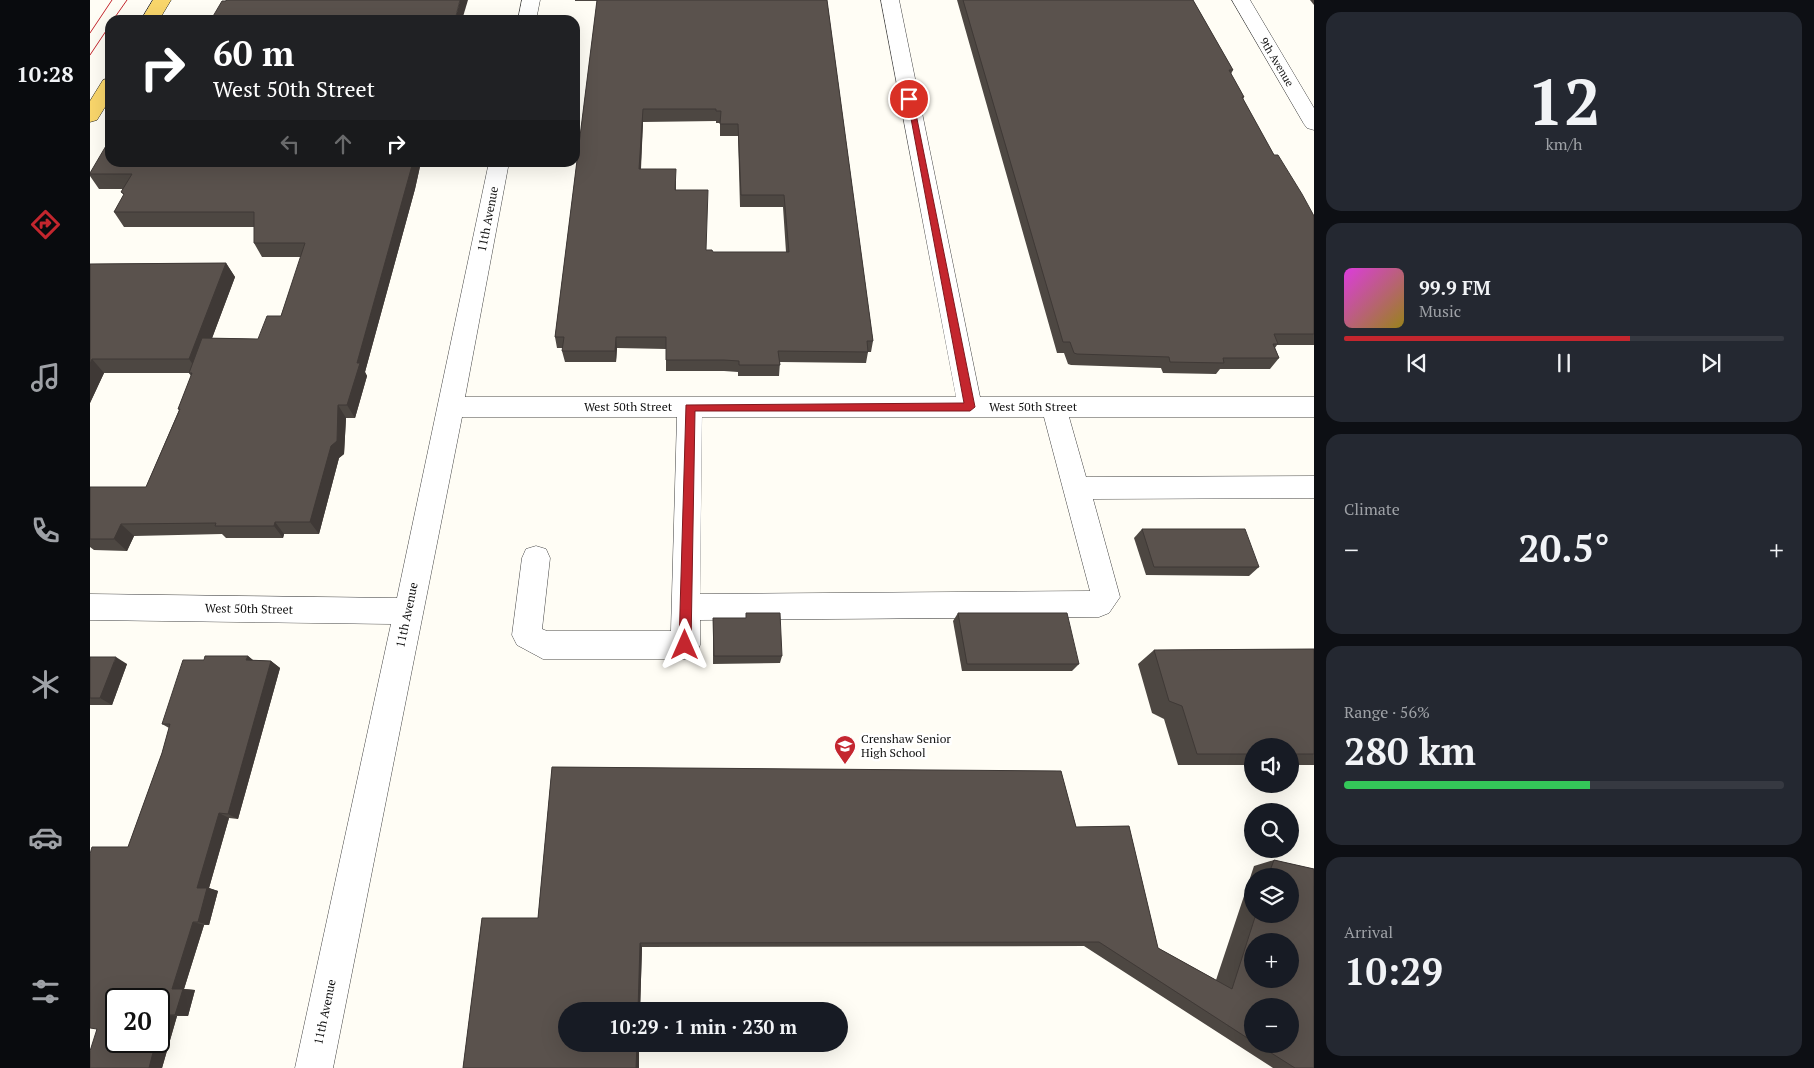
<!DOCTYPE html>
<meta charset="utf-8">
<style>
:root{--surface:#171b24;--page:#242831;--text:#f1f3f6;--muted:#9ea1a6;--line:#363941;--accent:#c4262e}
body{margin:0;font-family:"PT Serif",serif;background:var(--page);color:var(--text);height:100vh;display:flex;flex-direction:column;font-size:19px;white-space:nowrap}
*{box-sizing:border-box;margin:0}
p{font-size:16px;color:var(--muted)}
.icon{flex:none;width:28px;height:28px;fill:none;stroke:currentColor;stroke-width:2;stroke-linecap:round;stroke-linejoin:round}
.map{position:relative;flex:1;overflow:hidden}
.panel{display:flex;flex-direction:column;gap:12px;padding:12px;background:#0d0f14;width:500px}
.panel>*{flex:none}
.hud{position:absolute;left:15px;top:15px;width:475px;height:152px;border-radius:15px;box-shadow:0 5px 20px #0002;background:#202124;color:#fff;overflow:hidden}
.buttons{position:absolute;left:1154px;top:738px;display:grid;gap:10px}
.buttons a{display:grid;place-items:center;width:55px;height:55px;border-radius:50%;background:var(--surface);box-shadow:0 5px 20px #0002;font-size:25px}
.speed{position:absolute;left:15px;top:988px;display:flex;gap:10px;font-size:25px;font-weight:700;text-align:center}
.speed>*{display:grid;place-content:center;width:65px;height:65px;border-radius:50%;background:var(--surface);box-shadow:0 5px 20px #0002;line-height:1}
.speed .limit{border:2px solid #111;border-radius:8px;background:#fff;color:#111}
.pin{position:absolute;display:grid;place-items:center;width:42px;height:42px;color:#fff;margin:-21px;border:2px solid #fff;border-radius:50%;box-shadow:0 1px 5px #0007}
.me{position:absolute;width:55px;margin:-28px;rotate:0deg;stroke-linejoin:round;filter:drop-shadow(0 0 4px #0008)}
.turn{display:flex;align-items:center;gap:18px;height:105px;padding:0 25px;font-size:22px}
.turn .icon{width:65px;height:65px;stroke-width:2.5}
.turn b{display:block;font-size:35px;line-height:42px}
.lanes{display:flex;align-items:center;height:48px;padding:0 25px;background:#0003;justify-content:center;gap:25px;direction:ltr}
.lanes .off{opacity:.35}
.big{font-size:38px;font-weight:800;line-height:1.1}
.panel .card{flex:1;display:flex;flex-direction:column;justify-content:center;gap:8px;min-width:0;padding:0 18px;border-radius:15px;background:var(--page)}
.panel .dial{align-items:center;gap:0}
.dial b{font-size:65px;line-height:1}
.song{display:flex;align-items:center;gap:15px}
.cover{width:60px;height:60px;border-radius:8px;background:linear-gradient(135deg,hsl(300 70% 55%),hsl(50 70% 35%))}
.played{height:5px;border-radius:2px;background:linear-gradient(90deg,var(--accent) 65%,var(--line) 65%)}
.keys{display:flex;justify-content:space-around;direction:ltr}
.heat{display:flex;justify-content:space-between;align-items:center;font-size:28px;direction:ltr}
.charge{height:8px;border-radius:4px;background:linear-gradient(90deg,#34c759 56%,var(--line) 0)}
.trip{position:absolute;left:468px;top:1002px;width:290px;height:50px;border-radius:25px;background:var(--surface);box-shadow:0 5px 20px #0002;font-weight:800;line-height:50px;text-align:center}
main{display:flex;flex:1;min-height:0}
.menu{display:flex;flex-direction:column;width:90px;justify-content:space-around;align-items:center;background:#090b0e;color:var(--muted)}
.menu .icon{width:35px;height:35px}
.menu .active{color:var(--accent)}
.menu b{font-size:22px;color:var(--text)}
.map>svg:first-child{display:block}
</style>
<main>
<nav class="menu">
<b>10:28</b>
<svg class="icon active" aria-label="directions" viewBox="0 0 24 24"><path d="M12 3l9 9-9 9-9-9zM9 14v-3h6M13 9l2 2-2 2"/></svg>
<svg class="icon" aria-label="music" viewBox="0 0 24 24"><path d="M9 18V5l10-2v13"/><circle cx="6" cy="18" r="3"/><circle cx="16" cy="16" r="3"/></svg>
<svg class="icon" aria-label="phone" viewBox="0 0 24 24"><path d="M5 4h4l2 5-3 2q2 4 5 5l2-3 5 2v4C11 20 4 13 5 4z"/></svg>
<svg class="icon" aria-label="climate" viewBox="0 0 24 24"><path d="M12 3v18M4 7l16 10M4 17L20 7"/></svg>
<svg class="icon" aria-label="car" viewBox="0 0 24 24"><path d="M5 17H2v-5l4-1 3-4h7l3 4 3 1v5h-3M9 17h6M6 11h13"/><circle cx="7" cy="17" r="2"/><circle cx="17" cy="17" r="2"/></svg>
<svg class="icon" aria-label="filters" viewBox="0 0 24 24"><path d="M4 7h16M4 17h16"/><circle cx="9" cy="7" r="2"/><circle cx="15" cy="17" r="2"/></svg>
</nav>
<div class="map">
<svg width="1224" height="1068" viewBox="0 0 1224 1068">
<rect width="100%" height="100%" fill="#fffdf5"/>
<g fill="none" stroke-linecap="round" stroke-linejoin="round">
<g stroke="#444" stroke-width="1">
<g id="minor">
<path d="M432,0H450L446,20H428Z"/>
<path d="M791,0H809L890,397H1224V417H979L996,477L1224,476V498L1003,499L1030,597L1019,613L1009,617L610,620V645L605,655L595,659H453L427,645L422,635L432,558L436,549L446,546L456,549L460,558L452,629L457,631H581L587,417H372L243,1068H205L301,624L0,620V594L307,598L399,162H419L375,397H866ZM612,417H954L1000,591L610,594Z"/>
<path d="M1142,0H1160L1224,108V130L1217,128L1214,124Z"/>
</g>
</g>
<g stroke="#222" stroke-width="1">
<g id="major">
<path d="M63,0H81L69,20H51Z"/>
<path d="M20,78V99L7,120L0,122V101L13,80Z"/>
</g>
</g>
<use href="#minor" fill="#fff" fill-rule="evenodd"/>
<use href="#major" fill="#f9d66b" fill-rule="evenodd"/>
<g stroke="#c4262e" stroke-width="1">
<path d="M23,20L37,0"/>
<path d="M0,33L22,0"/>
<path d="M0,55L20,25"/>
</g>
</g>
<g fill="#4d4742" fill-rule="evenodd">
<path d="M485,0H737L783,341L781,352H778L776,363L690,362L689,376H648V372L634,371H576V349L527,348L526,362H475L472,351L473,348H467L465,337L507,1H485ZM626,121V123H630V136H648L650,207H693L696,252H623L616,250L586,190V181L551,169L553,122Z"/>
<path d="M867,0H1103L1143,70L1141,74L1154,97L1153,99L1184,155L1224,216V345H1187L1185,348L1189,358L1180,369H1130L1126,374L1073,373L1071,368L981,365L978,364L974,353H967Z"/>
<path d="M1220,0H1224V5Z"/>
<path d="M20,162H331L325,189L275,372L277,376L265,418H256L254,454L249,458L229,534H194L193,538H136L132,534L44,536L37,551L4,550L0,547V487H56L89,410L88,409L101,376L99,373H14L0,403V264L136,263L145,277L122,338L168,339L191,316L211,257H172L164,243V227H34L24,212L34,195L31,192L33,189H9L0,176V173Z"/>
<path d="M1052,529L1169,567L1159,576L1056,575L1044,538Z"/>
<path d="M656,613L692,656L690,663L623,664V618H656Z"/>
<path d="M868,613L989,664L982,671H872L863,621Z"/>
<path d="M1224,649V765H1200V746H1162V765H1088L1074,719L1062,713L1048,664L1064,650Z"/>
<path d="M158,656L163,660L181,661L190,668L148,819L139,818L119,888L128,891L119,925H114L94,989L105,990L98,1016H87L72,1068H0L38,847L72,753L79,728L72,724L114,660Z"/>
<path d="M0,657L37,664L22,705H0Z"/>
<path d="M462,767L971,771L986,827L1039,826L1068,948L1126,980L1164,866L1184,860L1224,869V1068H1183L994,946L552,947L550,1011H476V1044H549V1068H373L392,918H448ZM1162,876H1200V914H1162ZM1162,941H1200V979H1162ZM1162,1006H1200V1044H1162Z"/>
</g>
<g fill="#3f3936">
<path d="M370,0H378L372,20H365Z"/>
<path d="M553,109V122L550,181L549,169Z"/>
<path d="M323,162H331L325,189L275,372L277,376L265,418L257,405L267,363Z"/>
<path d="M136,263L145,277L109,373L99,359Z"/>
<path d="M526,337L527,348L526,362L525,351Z"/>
<path d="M2,359L14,373L0,403V364Z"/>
<path d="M248,405L256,418L254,454L249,458L229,534L220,522Z"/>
<path d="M185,522L194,534L193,538L184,526Z"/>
<path d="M31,524L44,536L37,551L24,539Z"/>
<path d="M158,656L166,663L156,660Z"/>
<path d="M26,657L37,664L22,705L10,698Z"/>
<path d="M181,661L190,668L148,819L138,814Z"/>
<path d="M129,813L139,818L119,888L128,891L119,925L108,922L107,888Z"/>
<path d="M103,922L114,925L94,989L105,990L98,1016L85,1015L82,989Z"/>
<path d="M550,943L552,947L550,1011H548Z"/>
<path d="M74,1015L87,1016L72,1068H59L66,1041H69V1034Z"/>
<path d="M547,1044H549V1068H546Z"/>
</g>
<g fill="#5a524d" stroke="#3f3936" fill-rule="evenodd">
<path d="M136,0H370L365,20H98L99,18H122L132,1H136Z"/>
<path d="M507,0H737L783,341H777L778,352L688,351L690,365H649V361L634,360H576V337H526L525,351H472L474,337H465ZM553,109H626V111H631L630,124H648L651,195H694L699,252H623L622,250H616L618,190H585L586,169H549Z"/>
<path d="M873,0H1103L1143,70H1139L1154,97H1152L1184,155H1188L1212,194L1224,216V334H1184L1188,344H1183L1189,358H1133L1134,363L1080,362L1079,357L987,354L984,353L980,342H973Z"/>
<path d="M20,139V162H323L267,363H270L257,405H248L247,441L241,446L220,522H185L184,526H125L126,523L31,524L24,539H0V487H56L90,409H88L102,373H99L112,338L168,339L177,316H191L215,243H164V212H24L34,194L31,192L42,174H0V173Z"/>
<path d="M136,263L99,359H2L0,364V264Z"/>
<path d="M1052,529H1155L1169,567H1064Z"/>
<path d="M656,613H690L692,656H624L623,618H656Z"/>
<path d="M868,613H977L989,664H877Z"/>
<path d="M1224,649V754H1200V746H1162V754H1107L1092,706L1079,701L1064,650Z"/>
<path d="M115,656H158L156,660L181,661L138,814L129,813L107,888H117L108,922H103L82,989H93L85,1015H74L69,1034V999H26V1041H66L59,1068H0V1051L7,1029L0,1028V854L2,847H38L72,753L80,724H72L93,660H114Z"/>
<path d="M0,657H26L10,698H0Z"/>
<path d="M462,767L971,771L986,827L1039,826L1068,948L1142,989L1166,914H1200V876H1178L1184,860L1224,869V1068H1205L1167,1044H1200V1006H1162V1041L1009,942L550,943L548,1011H476V1044H547L546,1068H373L392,918H448ZM1162,941H1200V979H1162Z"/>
</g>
<path fill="#c4262e" stroke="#7f191e" d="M817,97L823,99L885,407L880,411H605L601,645L595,651L591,649L589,645L596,405L874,403Z"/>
<defs>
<g id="school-pin" transform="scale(1.125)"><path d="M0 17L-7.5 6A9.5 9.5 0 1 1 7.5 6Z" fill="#c4262e" stroke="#fff"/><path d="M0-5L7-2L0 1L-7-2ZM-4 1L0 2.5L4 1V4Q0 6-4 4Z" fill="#fff"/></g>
</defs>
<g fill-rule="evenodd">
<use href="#school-pin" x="755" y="746"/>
</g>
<g text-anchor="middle" stroke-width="5" stroke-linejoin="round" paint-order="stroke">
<g font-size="11" fill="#111" stroke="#fff">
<text transform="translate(1187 62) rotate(59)" y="4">9th Avenue</text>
</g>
<g font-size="12" fill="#111" stroke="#fff">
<text transform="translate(398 219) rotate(-79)" y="4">11th Avenue</text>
<text x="538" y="411">West 50th Street</text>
<text x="943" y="411">West 50th Street</text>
<text transform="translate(159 609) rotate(1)" y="4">West 50th Street</text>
<text transform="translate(317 615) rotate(-78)" y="4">11th Avenue</text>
<text transform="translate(235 1012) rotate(-78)" y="4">11th Avenue</text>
</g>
<g font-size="12" fill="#111" stroke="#fff" text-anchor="start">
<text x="771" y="743">Crenshaw Senior<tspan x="771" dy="14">High School</tspan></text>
</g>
</g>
</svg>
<div class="buttons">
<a><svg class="icon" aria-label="sound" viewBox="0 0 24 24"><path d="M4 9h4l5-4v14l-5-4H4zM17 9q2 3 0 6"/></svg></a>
<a><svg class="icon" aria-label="search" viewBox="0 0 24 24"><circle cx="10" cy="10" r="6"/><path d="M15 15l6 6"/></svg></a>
<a><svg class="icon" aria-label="layers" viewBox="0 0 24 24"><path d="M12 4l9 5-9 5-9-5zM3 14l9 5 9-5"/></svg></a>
<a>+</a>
<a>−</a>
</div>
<div class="speed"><div class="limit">20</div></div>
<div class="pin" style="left:819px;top:99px;background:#d93025"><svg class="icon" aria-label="arrive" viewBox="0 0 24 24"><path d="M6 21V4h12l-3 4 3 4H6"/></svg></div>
<svg class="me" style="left:595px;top:645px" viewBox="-20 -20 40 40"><path d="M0-17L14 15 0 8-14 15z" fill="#c4262e" stroke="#fff" stroke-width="4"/></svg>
<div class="trip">10:29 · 1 min · 230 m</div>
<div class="hud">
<div class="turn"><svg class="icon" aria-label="right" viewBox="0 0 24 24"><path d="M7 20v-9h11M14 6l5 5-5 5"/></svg><div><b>60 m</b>West 50th Street</div></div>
<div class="lanes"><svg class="icon off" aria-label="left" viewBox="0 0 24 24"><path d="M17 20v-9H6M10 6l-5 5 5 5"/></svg><svg class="icon off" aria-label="ahead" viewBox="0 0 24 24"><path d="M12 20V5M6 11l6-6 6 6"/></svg><svg class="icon" aria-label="right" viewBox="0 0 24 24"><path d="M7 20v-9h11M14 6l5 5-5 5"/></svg></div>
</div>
</div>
<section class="panel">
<div class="card dial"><b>12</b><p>km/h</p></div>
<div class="card">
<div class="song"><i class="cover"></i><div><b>99.9 FM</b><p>Music</p></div></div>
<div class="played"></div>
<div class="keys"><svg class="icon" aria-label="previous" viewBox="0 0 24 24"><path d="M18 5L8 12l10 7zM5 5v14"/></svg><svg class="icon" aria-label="pause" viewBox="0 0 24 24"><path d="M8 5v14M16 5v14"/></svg><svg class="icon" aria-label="next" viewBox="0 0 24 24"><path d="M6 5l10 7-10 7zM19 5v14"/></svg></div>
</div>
<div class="card"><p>Climate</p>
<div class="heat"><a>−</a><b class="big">20.5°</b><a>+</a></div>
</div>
<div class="card"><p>Range · 56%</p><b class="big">280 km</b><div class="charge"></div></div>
<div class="card"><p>Arrival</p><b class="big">10:29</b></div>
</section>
</main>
